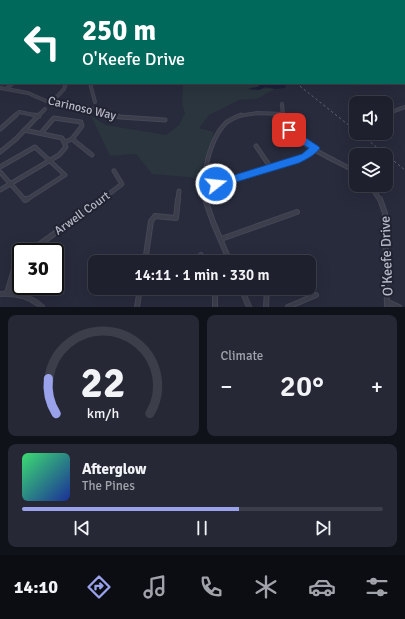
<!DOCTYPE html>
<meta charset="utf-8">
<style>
:root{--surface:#1e202d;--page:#262835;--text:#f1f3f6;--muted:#a1a3aa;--line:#3c3e49;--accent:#99a2eb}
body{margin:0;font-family:Signika,sans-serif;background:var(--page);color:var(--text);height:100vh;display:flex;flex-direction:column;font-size:15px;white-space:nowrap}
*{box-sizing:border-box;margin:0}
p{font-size:13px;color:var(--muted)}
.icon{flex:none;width:22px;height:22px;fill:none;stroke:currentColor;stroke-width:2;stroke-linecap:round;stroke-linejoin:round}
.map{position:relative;height:307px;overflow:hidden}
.sheet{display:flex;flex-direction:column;gap:8px;padding:8px;background:#101219;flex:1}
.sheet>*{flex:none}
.hud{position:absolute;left:0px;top:0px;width:405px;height:84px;box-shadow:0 4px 16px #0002,0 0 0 1px var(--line);background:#00695c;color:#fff;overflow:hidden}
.buttons{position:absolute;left:349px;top:96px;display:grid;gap:8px}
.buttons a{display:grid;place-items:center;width:44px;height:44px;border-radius:8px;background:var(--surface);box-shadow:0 4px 16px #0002,0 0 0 1px var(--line);font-size:20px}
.speed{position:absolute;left:12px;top:243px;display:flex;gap:8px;font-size:20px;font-weight:700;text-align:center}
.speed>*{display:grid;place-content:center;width:52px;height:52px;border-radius:50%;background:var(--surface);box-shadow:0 4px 16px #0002,0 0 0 1px var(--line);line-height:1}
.speed .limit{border:2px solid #111;border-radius:6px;background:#fff;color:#111}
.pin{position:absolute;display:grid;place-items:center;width:34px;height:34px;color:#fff;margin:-17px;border-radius:8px;box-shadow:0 2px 6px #0006}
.me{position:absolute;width:44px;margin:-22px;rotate:74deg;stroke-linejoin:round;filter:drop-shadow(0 0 3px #0008)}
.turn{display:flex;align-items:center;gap:14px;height:84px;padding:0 16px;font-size:18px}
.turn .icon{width:52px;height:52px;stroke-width:2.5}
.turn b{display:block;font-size:28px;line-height:34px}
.big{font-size:30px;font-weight:600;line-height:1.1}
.sheet .widget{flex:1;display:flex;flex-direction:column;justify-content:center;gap:6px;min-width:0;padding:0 14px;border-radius:8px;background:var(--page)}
.sheet .dial{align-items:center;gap:0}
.dial svg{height:104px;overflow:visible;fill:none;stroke:var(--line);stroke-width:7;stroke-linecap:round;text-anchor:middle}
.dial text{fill:var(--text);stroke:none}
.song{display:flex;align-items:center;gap:12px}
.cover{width:48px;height:48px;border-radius:6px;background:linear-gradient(135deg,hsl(140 70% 55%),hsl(230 70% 35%))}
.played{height:4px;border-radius:2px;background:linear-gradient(90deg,var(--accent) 60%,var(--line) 60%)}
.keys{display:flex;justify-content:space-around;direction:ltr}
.heat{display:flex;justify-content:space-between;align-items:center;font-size:22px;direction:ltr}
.sheet .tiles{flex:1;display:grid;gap:8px;grid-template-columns:1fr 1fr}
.widget:last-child{grid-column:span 2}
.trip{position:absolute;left:88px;top:255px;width:228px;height:40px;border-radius:8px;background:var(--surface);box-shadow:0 4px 16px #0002,0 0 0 1px var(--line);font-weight:600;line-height:40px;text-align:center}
.tabs{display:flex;height:64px;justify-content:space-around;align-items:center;background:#0c0d12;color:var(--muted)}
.tabs .icon{width:28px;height:28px}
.tabs .selected{color:var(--accent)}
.tabs b{font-size:18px;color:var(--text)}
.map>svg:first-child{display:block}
</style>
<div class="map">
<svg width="405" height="307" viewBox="0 0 405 307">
<rect width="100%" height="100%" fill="#282b3c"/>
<path fill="#2a353d" d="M183,83H263L258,87L249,88C259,90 265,87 275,89L257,99L239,100L209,115L199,128L214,132L199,178L152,174L136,154L110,156L91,116L106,125L166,135L179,125L185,113L182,104Z"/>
<path fill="#1c2039" d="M263,83H279L286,85L285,88L275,89L266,87L259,90L247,89L257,87Z"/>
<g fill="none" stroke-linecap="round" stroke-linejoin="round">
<g stroke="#454756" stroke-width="3">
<path id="minor-far3" d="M391,1L395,0"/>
</g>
<g stroke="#454756" stroke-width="4">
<g id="minor-far2">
<path d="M90,83L95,102"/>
<path d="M0,88L28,93L46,101L90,108L117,116"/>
<path d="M6,89L13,83"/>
<path d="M52,102L64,89L66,83"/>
<path d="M282,104L283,116"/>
<path d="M386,114L405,107"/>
<path d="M15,116L19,112L39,116"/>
<path d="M38,116L45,109"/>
<path d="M238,116L257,113L282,114"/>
</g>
</g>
<g stroke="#454756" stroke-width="5">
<g id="minor-far1">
<path d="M34,115L39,116"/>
<path d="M113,115L120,117L165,120"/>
<path d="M282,115C286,142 335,159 356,172"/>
<path d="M0,129L16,115"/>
<path d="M41,133L54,118L81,122L82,126L72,139L65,142"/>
<path d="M72,139L92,155"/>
<path d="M256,146L271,168"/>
<path d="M0,152L16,139L39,115"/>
<path d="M0,167L35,147L65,175L26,200"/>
<path d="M0,172L25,200"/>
<path d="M204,185L221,183L296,160L305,157L315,148"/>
<path d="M370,185L380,200"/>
<path d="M0,190L59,155L66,147L62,138L24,130"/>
<path d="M355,190L371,186"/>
<path d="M101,200L122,184L114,171"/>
<path d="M178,200L179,191"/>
<path d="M206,200C200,178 210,137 227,122C231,119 236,117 241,115"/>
</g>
</g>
<g stroke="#454756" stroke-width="6">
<g id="minor">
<path d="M24,199L25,200L27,199"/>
<path d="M205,199L213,222L230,262"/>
<path d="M380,199L385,213L387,307"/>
<path d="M221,239L297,212"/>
<path d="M29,252L102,199"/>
<path d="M201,255L204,262"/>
<path d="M145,262L151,221L155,216L176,218L178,199"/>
<path d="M283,262L295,257"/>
<path d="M213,288L215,295V307"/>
<path d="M241,288L249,307"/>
<path d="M7,293L15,266L21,258"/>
<path d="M388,302L399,307"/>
<path d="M137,307L140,288"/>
<path d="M266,307L267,288"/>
<path d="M288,307L316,295"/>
</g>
</g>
<g stroke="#454756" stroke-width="6">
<path id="tertiary" d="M0,294C16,293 30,296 42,307"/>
</g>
<g stroke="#454756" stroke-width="3.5">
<path id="primary" d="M332,0L334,1"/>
</g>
<use href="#minor-far3" stroke="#3c3e4c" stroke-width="2"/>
<use href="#minor-far2" stroke="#3c3e4c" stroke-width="2.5"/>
<use href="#minor-far1" stroke="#3c3e4c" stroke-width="3"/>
<use href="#minor" stroke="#3c3e4c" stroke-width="4"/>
<use href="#tertiary" stroke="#3c3e4c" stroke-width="4.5"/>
<use href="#primary" stroke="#5a5c6c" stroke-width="2.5"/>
<g stroke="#5e6173" stroke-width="1" stroke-dasharray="2.5 2.5" stroke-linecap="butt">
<path d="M187,0L189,1"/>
<path d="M296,83L356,131"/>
<path d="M359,133L405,170"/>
</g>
</g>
<path fill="#1a73e8" stroke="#114b97" d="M289,127L318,146L320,148C315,155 307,159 299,163L216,188L212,187L211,184L212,182L302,154L309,148C300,143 291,138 285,130Z"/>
<g text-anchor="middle" stroke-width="4" stroke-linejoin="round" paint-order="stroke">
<g font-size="12" fill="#b8b9c7" stroke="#212332">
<text transform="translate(82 108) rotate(13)" y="4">Carinoso Way</text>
<text transform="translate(82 213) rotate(-36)" y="4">Arwell Court</text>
</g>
<g font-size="14" fill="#b8b9c7" stroke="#212332">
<text transform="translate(386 256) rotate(-92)" y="5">O'Keefe Drive</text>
</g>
</g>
</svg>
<div class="buttons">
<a><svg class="icon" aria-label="sound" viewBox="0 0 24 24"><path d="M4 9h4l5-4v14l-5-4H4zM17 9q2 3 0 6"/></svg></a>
<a><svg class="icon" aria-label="layers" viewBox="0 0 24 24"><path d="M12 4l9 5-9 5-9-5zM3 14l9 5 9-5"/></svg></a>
</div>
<div class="speed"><div class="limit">30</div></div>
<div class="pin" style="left:289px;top:130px;background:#d93025"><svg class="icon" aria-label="arrive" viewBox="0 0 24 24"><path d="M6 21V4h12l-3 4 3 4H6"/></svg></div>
<svg class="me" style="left:216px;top:184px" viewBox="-20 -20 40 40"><circle r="17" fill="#1a73e8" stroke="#fff" stroke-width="3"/><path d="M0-11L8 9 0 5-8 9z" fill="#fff"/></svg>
<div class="trip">14:11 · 1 min · 330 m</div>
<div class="hud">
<div class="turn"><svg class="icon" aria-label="left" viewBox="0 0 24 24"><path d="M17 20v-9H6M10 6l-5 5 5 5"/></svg><div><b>250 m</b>O'Keefe Drive</div></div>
</div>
</div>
<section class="sheet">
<div class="tiles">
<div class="widget dial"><svg viewBox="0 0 100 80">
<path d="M14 69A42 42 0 1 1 86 69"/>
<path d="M14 69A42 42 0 0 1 8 42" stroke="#99a2eb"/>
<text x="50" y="56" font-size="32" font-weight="700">22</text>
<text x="50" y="72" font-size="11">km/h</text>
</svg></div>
<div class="widget"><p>Climate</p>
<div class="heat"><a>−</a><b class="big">20°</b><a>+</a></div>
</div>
<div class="widget">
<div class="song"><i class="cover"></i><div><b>Afterglow</b><p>The Pines</p></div></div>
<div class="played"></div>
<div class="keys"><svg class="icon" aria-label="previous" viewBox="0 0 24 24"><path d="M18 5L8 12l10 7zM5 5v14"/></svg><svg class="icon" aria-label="pause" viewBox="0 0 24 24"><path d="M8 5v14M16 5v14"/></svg><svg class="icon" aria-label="next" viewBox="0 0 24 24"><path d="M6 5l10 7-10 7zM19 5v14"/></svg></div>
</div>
</div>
</section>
<nav class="tabs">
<b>14:10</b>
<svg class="icon selected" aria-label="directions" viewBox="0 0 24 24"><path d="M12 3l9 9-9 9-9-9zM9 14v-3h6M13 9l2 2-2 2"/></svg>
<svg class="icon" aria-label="music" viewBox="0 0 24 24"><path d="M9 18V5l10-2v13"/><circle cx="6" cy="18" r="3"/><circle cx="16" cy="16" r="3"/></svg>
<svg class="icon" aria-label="phone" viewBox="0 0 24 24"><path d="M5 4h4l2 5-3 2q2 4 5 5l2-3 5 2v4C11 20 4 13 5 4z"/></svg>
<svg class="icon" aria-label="climate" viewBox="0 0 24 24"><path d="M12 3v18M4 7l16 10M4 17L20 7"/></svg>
<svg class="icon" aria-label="car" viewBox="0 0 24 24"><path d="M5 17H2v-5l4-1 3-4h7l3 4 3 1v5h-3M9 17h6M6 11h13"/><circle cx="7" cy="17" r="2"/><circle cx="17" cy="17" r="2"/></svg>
<svg class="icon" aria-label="filters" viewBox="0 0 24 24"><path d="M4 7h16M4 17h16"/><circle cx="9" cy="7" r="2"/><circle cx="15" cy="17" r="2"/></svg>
</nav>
